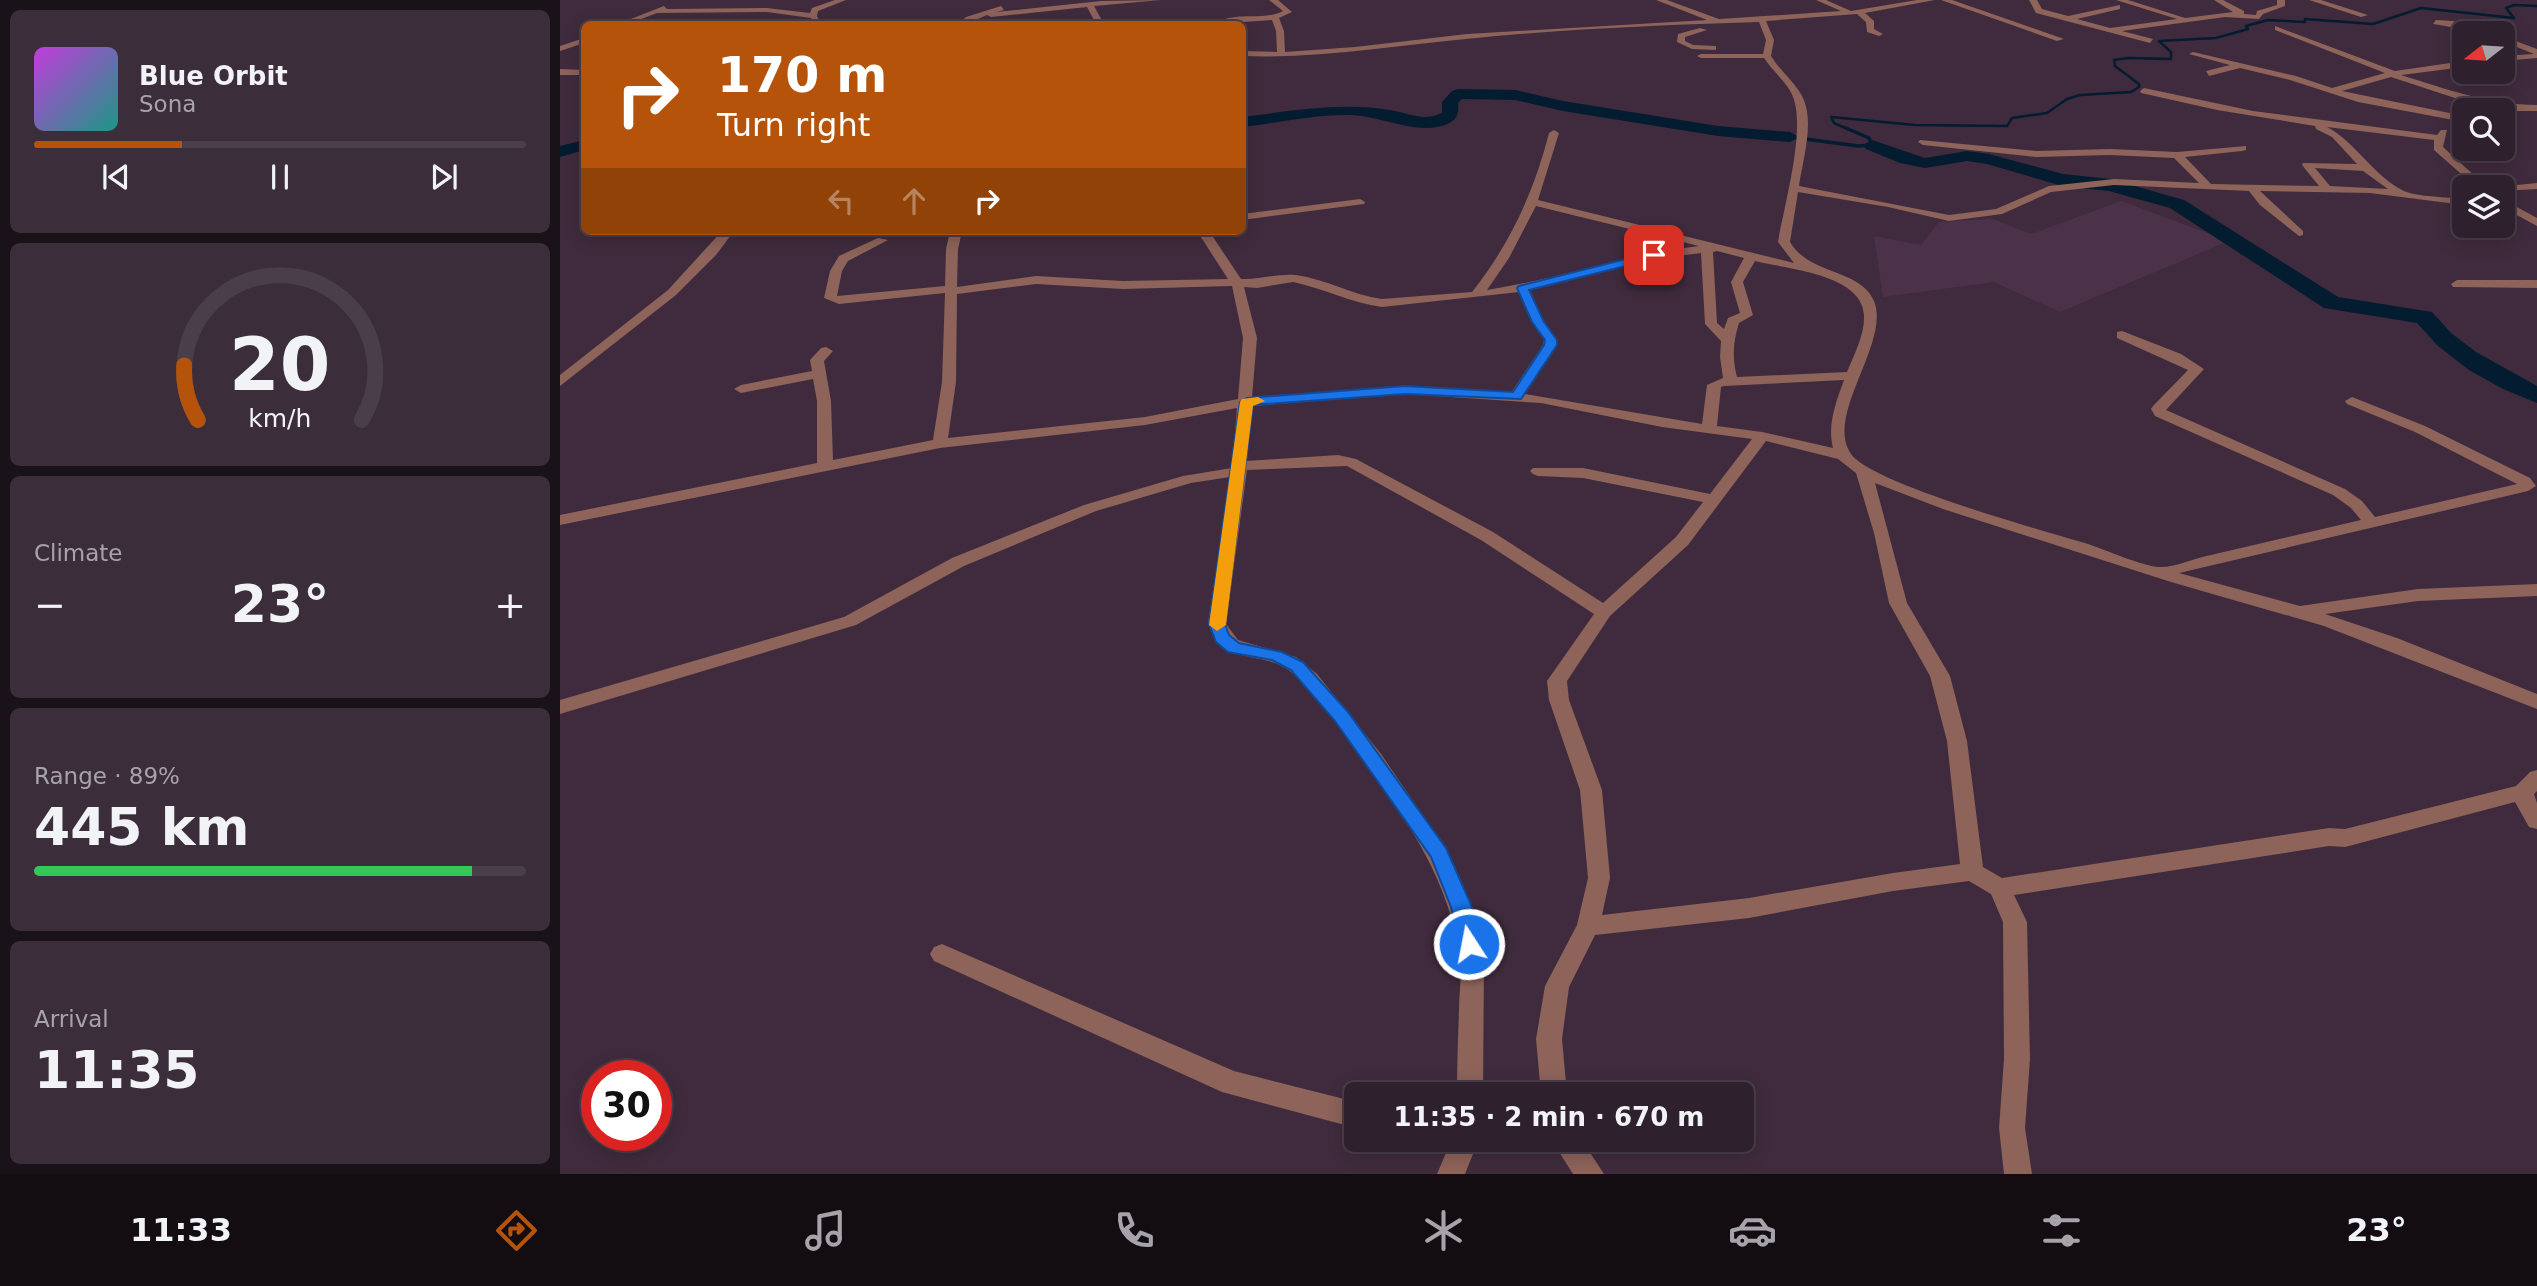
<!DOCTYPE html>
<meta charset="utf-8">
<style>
:root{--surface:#2f202e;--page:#3b2d3a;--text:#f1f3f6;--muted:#a7a3aa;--line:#4a3e4a;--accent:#b45309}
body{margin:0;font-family:"DejaVu Sans",sans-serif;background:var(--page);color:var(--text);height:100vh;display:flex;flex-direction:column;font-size:26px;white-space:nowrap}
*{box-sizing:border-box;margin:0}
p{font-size:23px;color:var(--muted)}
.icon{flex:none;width:38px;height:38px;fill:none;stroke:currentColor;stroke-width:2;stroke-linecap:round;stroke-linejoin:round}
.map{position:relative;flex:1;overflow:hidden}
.drawer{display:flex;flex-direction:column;gap:10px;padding:10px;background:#1a1219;width:560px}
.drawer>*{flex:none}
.banner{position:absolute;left:21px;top:21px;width:665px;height:214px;border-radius:10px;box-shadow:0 4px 18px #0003,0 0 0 2px var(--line);background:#b45309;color:#fff;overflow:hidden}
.needle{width:46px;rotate:253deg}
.tools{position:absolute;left:1892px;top:21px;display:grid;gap:14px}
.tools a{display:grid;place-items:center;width:63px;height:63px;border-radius:10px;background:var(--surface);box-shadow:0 4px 18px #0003,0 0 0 2px var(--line);font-size:35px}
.speed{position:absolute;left:21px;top:1060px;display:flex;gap:14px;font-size:35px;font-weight:700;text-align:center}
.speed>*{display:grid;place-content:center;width:91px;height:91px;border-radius:50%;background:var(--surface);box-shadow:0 4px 18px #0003,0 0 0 2px var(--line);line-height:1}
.speed .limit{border:10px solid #d22;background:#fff;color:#111}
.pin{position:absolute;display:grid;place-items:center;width:60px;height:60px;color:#fff;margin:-30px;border-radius:14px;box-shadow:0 4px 10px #0006}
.me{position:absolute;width:77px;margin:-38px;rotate:349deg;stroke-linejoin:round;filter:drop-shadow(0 0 5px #0008)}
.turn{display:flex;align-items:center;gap:24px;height:147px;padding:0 21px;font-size:32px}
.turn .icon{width:91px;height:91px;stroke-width:2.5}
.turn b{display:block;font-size:49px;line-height:60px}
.lanes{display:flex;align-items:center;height:66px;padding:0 21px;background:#0003;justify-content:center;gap:35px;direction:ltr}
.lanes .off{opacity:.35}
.big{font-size:52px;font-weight:700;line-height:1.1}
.drawer .widget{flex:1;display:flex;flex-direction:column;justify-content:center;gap:10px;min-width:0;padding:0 24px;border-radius:10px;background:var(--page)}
.drawer .dial{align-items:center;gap:0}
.dial svg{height:182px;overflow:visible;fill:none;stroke:var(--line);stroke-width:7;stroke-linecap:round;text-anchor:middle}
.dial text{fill:var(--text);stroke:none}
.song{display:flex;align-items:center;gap:21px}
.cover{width:84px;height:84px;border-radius:10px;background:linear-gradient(135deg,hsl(290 70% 55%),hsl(170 70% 35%))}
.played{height:7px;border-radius:4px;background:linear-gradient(90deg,var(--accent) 30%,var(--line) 30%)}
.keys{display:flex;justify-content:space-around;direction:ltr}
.heat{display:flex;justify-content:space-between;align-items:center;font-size:38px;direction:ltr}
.charge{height:10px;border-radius:5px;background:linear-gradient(90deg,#34c759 89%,var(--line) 0)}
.trip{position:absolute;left:784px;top:1082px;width:410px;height:70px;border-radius:10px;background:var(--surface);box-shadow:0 4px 18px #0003,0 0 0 2px var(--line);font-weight:700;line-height:70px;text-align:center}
.dock{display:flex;height:112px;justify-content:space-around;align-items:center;background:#130d12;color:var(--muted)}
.dock .icon{width:49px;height:49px}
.dock .selected{color:var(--accent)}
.dock b{font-size:32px;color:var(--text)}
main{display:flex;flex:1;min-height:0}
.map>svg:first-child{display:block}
</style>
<main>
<section class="drawer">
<div class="widget">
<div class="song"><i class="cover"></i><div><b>Blue Orbit</b><p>Sona</p></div></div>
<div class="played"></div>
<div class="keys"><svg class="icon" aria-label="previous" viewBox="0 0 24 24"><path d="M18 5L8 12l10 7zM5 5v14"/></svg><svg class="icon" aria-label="pause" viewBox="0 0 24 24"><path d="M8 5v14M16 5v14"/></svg><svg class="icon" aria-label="next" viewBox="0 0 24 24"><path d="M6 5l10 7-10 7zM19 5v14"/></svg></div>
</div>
<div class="widget dial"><svg viewBox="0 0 100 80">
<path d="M14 69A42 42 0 1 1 86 69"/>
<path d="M14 69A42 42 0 0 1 8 45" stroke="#b45309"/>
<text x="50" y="56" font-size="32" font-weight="700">20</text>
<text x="50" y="72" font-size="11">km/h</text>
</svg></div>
<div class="widget"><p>Climate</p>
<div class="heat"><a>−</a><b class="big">23°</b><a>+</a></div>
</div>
<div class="widget"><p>Range · 89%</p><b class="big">445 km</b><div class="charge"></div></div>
<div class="widget"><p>Arrival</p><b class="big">11:35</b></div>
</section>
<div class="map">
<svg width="1977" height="1174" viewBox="0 0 1977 1174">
<rect width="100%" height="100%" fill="#3f2b3d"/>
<path fill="#4b3249" d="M1561,201L1669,241L1500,312L1434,282L1323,297L1314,236L1361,245L1379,222L1433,219L1471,234Z"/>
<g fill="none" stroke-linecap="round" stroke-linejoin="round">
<path stroke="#041c30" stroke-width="2.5" d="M1290,130L1274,123L1271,117L1355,125L1447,126L1452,118L1487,113L1507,99L1520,95L1571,92L1579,87V84L1555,66L1554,60L1568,58L1611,59V52L1599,41L1656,38L1688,29L1686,26L1708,20L1745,22V19L1813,24L1861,8L1954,18L1946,8L1954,5L1977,6"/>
<path stroke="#041c30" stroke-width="3.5" d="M1230,137L1298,146L1312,145L1309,138L1286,128"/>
<g fill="#041c30" fill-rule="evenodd">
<path d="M898,89L955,90L1003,101L1158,126L1230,132L1239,137L1230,142L1158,136L1003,111L955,100L902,99L898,103C900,118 893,124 877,127C849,132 820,116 791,115C756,114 718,123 682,127V117C731,111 781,102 830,110C849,113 863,122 882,113V102L892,91Z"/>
<path d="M24,140V150L0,157V146Z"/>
<path d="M1312,140L1365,158L1407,151L1429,154L1503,174L1550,179L1624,200L1778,297L1872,312L1891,333L1916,352L1977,386V403L1943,389L1909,370L1878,346L1857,323L1764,308L1610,208L1549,191L1502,186L1427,164L1407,161L1365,168L1340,163L1306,149L1303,145Z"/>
</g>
<g fill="#8d635a" fill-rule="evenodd">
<path d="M275,0H286L258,11L257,16L261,24H255L251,18L207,12L97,13L68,24H58L104,6L107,9L207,8L250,13L252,8Z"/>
<path d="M601,0L534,6L544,24H536L527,7L431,17L427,15L406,24H398L406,17L441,6L444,10L436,12L541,1Z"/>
<path d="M709,0H718L732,12L719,18L724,31L725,52L795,47L907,34L1147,20L1096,0H1107L1159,19L1281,11L1256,0H1266L1291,11L1357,0H1375L1305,13L1314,21V29L1323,34L1319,36L1307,32L1306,22L1297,14L1206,21L1214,40L1211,56C1219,69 1231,79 1239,91C1257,116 1243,158 1239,186L1389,215L1436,209L1489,186L1554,179L1639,183L1614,158L1550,155L1476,157L1363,145L1358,142L1360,140L1476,151L1550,149L1617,152L1686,146V150L1682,151L1625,157L1651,184L1759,186L1742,165L1743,163L1797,164L1772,137L1756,129L1755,126L1657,110L1581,93L1580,91L1584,88L1693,111L1877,135L1881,130H1887L1883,147L1927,187H1916L1874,150V140L1767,127C1796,142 1813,176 1844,191C1857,197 1888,197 1904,199V205L1810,193L1700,191L1743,231V235L1739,236L1700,205L1689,191L1554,185L1491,192L1442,214L1389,221L1328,207L1238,192L1230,242C1249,275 1301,269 1314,301C1331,343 1264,415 1291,454C1312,484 1485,531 1528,544C1546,550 1582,566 1599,567C1614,568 1635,558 1651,555C1701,543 1751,532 1801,520L1791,508L1773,495L1595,416L1591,409L1593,406L1628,370L1557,338V332L1562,331L1621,354L1644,369L1606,410L1785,489L1802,501L1815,517L1957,484L1855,432L1787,404L1785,401L1792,397L1865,426L1970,478L1976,486L1968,491L1619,573L1740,606L1858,589L1977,584V596L1858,601L1765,614L1837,638L1977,694V709L1764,626L1611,582L1383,509L1315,483L1347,603L1390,676L1407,741L1423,867L1442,878L1769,828L1785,829L1956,786L1970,772L1977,770V791L1974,794L1977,803V829L1969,827L1955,802L1785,847L1769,846L1454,895L1467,922L1470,1059L1465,1128L1472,1174H1444L1439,1128L1444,1059L1443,922L1431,894L1409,881L1333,891L1189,918L1035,935L1009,987L1002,1039L1007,1094H981L976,1039L985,986L1017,925L1028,878L1020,790L989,700L987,681L1034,614L921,540L787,466L687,470L666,624L678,640L736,657L757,674L821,754L885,848L911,905L924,961L923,1094H897C897,1065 898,1037 899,1009C899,993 902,977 900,961C891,881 845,817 799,753C779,727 760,698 735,675C703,647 672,671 648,624L670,477L631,483L536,511L404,566L296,625L0,714V700L284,617L392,558L524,505L623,476L672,468L677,408L585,425L380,448L0,525V515L257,463V401L253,379L181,393L174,389L181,385L252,371L250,360L261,348L266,347L273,351L264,361L271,401L273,460L373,440L382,382L385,293L279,304L264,298L270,271L279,256L318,238L328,240L288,261L282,271L277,296L385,286L386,249L390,231H402L398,249L397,287L476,276L563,281L668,279L637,231H649L681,279C699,280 718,273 736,275C766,279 792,295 822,299L912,292C950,244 974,192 989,133L994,130L999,133L978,200L1234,263L1218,242C1224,206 1246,130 1233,97C1228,83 1213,72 1204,58H1141L1137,56L1141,54H1203L1206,40L1199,22C1102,25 1003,29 906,39C831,46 758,59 682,56V51L717,52L716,31L712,20L655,24C676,10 702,22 723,11ZM1755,168L1803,171L1828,189L1770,186ZM976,206L1139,246C1067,255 998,279 927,290L949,258ZM1157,251L1184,258L1171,282L1180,313L1168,318L1164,329L1157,323L1153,252ZM1141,253L1145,324L1161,341L1160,357L1163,378L1147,385L1142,424L965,394L998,340L984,322L970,290L1094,259ZM1195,261C1226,269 1302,274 1304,315C1305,334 1294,355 1287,372L1177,377C1172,358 1173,342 1179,323L1193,315L1183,282ZM733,282C763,288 791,303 822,307L959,292L972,322L984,340L983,345L951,393L845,386L692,397L697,338L684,287L697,288ZM476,284L563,289L672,286L683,338L678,399L585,417L388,438L396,382L397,294ZM1284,380C1276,402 1267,425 1273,448L1202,432L1157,426L1161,387L1164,386ZM845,394L981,403L1102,427L1192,439L1150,494L1023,468H973L970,471L973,474L978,476L1023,478L1143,502L1116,537L1043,603L933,532L796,459L778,455L687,461L692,406ZM1206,441L1278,459L1296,473L1314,533L1329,603L1370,676L1387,741L1400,864L1333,873L1189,898L1042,915L1050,878L1042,790L1009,700L1007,681L1050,616L1128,545Z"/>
<path d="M1381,0H1392L1504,39L1497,41Z"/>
<path d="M1469,0H1477L1482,9L1508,16L1560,5V9L1517,19L1550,28L1617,19L1556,0H1568L1625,18L1673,12L1654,0H1663L1684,11V14L1696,15L1697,11L1717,5V0H1725V6L1703,14L1699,19L1665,17L1562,31L1593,39L1590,43L1476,13Z"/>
<path d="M1749,0H1761L1808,15L1801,17Z"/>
<path d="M1876,20L1893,21L1931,33C1912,34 1892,26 1873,24Z"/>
<path d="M1715,26L1835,71L1904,61V67L1841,75C1886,89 1930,105 1977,105V111H1946L1942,107L1904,101L1831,77L1782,91L1904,116V122L1798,102L1730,80L1680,68L1649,76L1646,71L1670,65L1629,54L1633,52L1736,76L1772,88L1825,73L1715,30Z"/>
<path d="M1140,28L1147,30L1125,37V41L1133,45L1156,46V50L1132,49L1117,42L1118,34Z"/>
<path d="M1942,36L1977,49V58L1942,61V56L1974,54L1942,41Z"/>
<path d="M21,39H24V43L0,51V46Z"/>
<path d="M682,63L686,65V74L682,76Z"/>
<path d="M0,69L24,70V75H0Z"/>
<path d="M1977,183V189L1942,191V187H1937Z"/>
<path d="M800,199L805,202L804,204L682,220V214Z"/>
<path d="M1942,199L1977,218V226L1942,207Z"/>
<path d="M162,231H174L156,255L116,295L0,386V375L108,290Z"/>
<path d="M1897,280H1977V288L1893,287L1891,284Z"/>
<path d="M382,944L674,1071L796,1102V1128L662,1092L374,961L370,954L374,947Z"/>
<path d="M892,1139H919L905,1174H877Z"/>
<path d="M991,1139H1021L1044,1174H1013Z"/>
</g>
</g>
<path fill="#1a73e8" stroke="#114b97" stroke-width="2" d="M1094,252L1099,255L1098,258L969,290L984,322L997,340V345L961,399L845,394L693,405L665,624L669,635L679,643L722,652L743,662L788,712L886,848L912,907L919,944L916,950L909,953L901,950L891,907L871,857L775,721L731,670L712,660L668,652L656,642L649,624L680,402L687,398L845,386L953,392L984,345L985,340L972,322L957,288L959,286Z"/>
<path fill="#f59e0b" d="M698,397L705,401L693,406L666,625L657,631L649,625L680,402L682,399Z"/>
</svg>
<div class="tools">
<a><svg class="needle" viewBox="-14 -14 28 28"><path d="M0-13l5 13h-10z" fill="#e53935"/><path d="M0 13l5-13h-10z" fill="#a7a3aa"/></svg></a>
<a><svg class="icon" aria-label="search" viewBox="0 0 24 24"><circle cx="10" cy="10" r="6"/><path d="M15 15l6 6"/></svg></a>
<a><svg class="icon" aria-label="layers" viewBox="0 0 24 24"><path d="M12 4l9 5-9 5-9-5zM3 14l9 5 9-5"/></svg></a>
</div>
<div class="speed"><div class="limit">30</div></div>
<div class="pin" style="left:1094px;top:255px;background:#d93025"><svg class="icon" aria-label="arrive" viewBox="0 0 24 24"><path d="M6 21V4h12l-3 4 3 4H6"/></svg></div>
<svg class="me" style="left:909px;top:944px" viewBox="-20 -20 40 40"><circle r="17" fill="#1a73e8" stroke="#fff" stroke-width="3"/><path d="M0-11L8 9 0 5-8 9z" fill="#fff"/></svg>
<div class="trip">11:35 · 2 min · 670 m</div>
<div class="banner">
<div class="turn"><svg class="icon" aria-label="right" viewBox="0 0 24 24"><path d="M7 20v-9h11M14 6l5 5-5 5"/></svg><div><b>170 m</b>Turn right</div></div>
<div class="lanes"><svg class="icon off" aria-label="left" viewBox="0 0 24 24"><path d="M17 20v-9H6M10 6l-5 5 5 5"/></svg><svg class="icon off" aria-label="ahead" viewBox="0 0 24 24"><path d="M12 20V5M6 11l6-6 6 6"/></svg><svg class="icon" aria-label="right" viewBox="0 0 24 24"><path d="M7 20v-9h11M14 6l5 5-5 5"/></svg></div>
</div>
</div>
</main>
<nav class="dock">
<b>11:33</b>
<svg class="icon selected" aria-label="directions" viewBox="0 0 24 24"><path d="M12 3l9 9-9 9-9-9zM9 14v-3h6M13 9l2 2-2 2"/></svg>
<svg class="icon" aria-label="music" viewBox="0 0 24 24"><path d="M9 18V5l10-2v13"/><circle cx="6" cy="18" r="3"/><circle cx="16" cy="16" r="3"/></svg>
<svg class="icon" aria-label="phone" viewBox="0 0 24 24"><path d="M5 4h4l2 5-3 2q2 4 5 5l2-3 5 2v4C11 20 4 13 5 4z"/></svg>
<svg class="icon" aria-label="climate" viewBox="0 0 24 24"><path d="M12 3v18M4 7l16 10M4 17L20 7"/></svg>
<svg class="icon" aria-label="car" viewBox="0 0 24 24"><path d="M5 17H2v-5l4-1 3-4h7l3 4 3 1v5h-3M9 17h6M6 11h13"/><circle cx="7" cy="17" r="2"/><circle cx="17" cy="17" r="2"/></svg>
<svg class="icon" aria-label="filters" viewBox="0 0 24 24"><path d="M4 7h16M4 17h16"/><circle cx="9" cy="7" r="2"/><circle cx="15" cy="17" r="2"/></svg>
<b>23°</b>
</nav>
